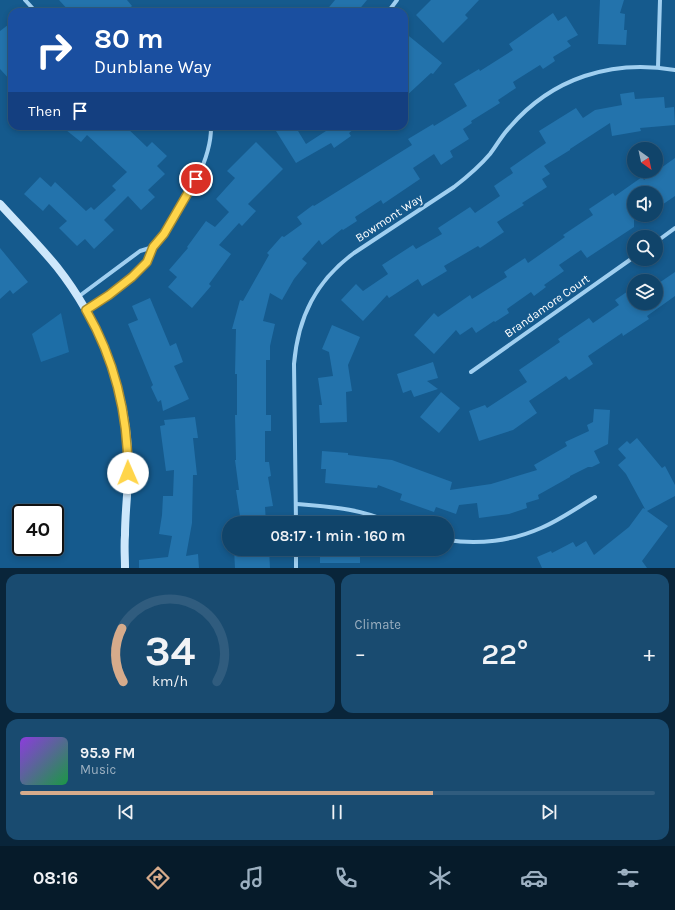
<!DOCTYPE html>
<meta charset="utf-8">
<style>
:root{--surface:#10446a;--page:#194b70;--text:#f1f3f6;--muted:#9cb0c1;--line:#305c7e;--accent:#d6ab8b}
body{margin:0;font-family:Karla,sans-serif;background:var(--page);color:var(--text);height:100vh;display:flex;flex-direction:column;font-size:15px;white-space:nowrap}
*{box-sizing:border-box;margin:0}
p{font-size:13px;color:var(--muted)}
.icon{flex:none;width:22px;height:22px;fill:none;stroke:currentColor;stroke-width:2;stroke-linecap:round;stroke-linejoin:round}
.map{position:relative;height:568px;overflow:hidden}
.panel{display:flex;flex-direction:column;gap:6px;padding:6px;background:#09253a;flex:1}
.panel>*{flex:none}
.banner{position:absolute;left:8px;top:8px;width:400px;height:122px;border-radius:12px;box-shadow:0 2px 6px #0003,0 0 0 1px var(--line);background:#1a4fa0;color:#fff;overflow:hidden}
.needle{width:26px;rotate:147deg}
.controls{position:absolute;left:627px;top:142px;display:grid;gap:8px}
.controls a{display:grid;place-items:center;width:36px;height:36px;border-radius:50%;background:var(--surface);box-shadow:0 2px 6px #0003,0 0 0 1px var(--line);font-size:20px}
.speed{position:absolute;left:12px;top:504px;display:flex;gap:8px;font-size:20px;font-weight:700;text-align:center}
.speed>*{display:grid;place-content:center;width:52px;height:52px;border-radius:50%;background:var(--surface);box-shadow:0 2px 6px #0003,0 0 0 1px var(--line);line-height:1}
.speed .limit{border:2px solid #111;border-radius:6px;background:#fff;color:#111}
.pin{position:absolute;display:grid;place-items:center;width:34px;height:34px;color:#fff;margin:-17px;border:2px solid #fff;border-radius:50%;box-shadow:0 1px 4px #0007}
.me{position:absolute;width:44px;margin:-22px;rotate:359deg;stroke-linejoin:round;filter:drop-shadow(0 0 3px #0008)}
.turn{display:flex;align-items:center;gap:14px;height:84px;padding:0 20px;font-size:18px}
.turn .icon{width:52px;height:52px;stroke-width:2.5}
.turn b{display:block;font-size:28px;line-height:34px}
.then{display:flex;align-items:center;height:38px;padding:0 20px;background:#0003;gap:8px;font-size:15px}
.big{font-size:30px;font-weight:600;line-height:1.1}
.panel .tile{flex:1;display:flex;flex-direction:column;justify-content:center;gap:6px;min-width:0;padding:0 14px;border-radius:12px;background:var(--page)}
.panel .dial{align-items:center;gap:0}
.dial svg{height:104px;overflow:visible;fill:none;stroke:var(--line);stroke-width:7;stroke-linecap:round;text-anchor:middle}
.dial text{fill:var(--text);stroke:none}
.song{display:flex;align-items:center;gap:12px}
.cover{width:48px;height:48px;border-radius:6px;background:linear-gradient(135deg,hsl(270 70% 55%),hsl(140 70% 35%))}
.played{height:4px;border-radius:2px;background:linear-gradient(90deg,var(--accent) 65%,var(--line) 65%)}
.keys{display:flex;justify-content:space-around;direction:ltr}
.heat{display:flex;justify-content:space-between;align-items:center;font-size:22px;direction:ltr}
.panel .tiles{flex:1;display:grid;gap:6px;grid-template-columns:1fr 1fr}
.tile:last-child{grid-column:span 2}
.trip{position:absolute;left:222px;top:516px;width:232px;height:40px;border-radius:20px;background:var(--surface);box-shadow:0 2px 6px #0003,0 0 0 1px var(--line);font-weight:600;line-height:40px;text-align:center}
.tabs{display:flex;height:64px;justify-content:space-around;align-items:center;background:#061b2a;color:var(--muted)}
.tabs .icon{width:28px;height:28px}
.tabs .active{color:var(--accent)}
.tabs b{font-size:18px;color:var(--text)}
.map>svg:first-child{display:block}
</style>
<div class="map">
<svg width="675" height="568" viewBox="0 0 675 568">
<rect width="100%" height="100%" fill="#155a8d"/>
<path fill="#1d6ea7" d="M61,313L69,352L41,362L32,334Z"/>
<g fill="#2373ac">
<path d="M59,0H127L132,6L125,12H70Z"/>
<path d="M335,0H367L357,12H325Z"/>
<path d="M431,0H479L465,15L468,18L443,43L416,15Z"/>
<path d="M600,0H624L620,13L625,14L624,30H627L626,45L598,44Z"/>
<path d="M553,13L558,21L566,16L578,35L567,41L571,46L553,57L555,61L543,69L540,65L513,82L516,88L498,100L500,103L471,121L472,123L463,129L469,139L450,151L453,157L441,165L434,154L413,168L420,179L383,204L381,200L355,217L357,221L343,230L342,229L322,245L319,240L302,259L307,263L294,279L282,300L270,293L263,321L275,324L270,346V360H266V415H271V431H265V462H269L271,476L268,477L273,506L265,507L266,523H243L242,516H240L236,490H239L235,460H236L235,415H237V374H235L236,329H232L240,300L243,301L269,255L267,253L282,236L284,237L302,224L297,217L313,205L314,206L412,145L408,139L433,124L434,126L467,106L454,84L479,69L480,71L513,50L509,44Z"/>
<path d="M12,22V82L0,69V31Z"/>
<path d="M404,32L442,63L433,74L431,73L404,98Z"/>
<path d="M634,92L635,99L664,97L665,108L674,107L675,125L640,128L641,131L612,136L610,123L570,149V150L544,166L550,174L542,179L547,187L522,203L524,205L497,222L504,232L480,248L478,246L444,266L447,271L422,286L418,279L389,298L387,295L363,321L341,300L356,284L363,291L388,274L382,265L413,245L416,249L442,234L438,228L470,207L475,213L500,196L494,186L513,173L510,168L546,143L539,131L576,108L583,118L595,110L622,105L620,94Z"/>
<path d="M61,126H125L147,147L152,142L167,156L157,166L165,174L148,190L155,197L141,210L128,196L104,220L114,230L94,249L85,239L77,246L59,228L67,221L49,204L43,211L24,194L40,177L51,187L55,182L86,211L91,207L94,210L116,190L112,186L127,172L87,135L81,142Z"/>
<path d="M284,126H295L306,144L326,131L323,126H358L349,133L351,136L334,148L331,143L296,163L276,131Z"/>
<path d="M256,142L283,169L248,204L256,211L242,226L239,223L219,245L231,254L209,284L211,286L192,308L168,287L177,277L169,270L188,248L187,247L206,221L215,227L229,212L216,199L235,178L227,171Z"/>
<path d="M675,158V196L656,209V193L634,192V227L587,258L581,250L559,265L564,271L544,285L546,287L534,296L531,292L507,309L509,313L495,322L494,321L476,333L472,327L460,335L456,330L434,354L414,335L434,313L438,317L470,295L472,299L507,277L504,272L525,258L528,263L565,237L563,235L593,215L589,209L613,193L615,196L642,177L644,180Z"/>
<path d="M0,248L28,282L13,294L10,290L0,299Z"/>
<path d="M675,272V296L647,316L649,319L623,336L622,333L588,356L593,364L569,380L566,376L529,401L537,413L513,430L479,441L469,411L485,405L487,408L527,382L519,370L560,342L558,339L589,318L593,323L619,305L615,300L634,287V303H656V285Z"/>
<path d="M150,298L170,346L176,343L183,362L174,366L189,399L163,411L161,400L158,402L151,387L153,385L128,324L138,320L132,306Z"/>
<path d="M332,325L360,337L348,365L352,391L346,392L347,422L320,423L319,405H322L318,378L333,376L329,352L322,349Z"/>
<path d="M433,362L438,378L427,381L438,389L414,397L411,390L403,393L397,374Z"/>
<path d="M441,392L460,408L439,433L420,417Z"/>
<path d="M594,409L610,410L608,444L594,451L600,463L592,467H588L570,476V477L538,495L539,499L526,503L527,508L509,514L479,518L477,503L459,505L456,514L436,507L434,512L400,500L402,494L378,485L377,488L325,483L326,469H321L322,451L348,453V455L392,460L452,482L450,490L491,484L537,470L534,465L567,446L565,442L589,431L587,425L593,422Z"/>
<path d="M195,417L198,438H193L197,475H193L192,523L186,556L198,554L199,568H139V560L168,557L172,536L159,534L162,515L163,496H173L174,470L166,471L160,426L165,425L164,420Z"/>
<path d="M637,438L662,468L665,466L675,485V496L647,511L668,526L642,561L647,568H542L537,557L551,551L552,553L573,542L576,547L586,541L594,555L629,527L643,508L645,509L626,474L618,465L626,458L618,449L627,441L630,444Z"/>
<path d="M234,549H269L270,568H235Z"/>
<rect x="320" y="549" width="40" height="14"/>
</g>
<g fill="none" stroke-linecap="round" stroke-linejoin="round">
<g stroke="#a0cff0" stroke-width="4">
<path d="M25,0L36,12"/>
<path d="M388,12L397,0"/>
<path d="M658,67L660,0"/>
<path d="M656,242L675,228"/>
<path d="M78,297L140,251L153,247"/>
<path d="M86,310C107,297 129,283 146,264C150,259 150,252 153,247C156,242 161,238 165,233C184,203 212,162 211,126"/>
<path d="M471,372L634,257"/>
<path d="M296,504C331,507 359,508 392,523"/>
<path d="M296,523L294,364C298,317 316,281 354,253L454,187C467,177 479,167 490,154C497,145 502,135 510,127C552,78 612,59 675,70"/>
<path d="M447,540C478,545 512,541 541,528C560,520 578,507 595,497"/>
<path d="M296,549V568"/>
</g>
<path stroke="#cde7fb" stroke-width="8" d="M0,204C19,225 39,245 57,267C98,319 124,384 128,450C130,479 125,506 125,535C124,546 125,557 125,568"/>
</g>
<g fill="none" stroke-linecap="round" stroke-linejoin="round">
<g stroke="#a68a30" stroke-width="10">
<path id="route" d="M128,473C128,416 115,360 86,310L109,295L132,277L147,262L153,247L164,234L196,179"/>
</g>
<use href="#route" stroke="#ffd54a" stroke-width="7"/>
</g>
<g text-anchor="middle" stroke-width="4" stroke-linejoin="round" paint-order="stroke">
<g font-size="12" fill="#fff" stroke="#155a8d">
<text transform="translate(389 218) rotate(-33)" y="4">Bowmont Way</text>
<text transform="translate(547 306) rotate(-35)" y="4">Brandamore Court</text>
</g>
</g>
</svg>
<div class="controls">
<a><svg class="needle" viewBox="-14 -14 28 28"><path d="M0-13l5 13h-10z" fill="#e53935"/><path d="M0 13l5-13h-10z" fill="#9cb0c1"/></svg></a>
<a><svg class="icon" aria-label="sound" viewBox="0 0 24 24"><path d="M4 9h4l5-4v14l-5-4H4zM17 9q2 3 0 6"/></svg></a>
<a><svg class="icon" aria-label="search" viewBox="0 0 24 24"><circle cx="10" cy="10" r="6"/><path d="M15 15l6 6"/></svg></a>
<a><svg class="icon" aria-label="layers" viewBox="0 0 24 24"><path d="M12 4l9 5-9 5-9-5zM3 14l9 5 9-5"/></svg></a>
</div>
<div class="speed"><div class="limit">40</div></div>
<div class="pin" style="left:196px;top:179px;background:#d93025"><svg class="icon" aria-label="arrive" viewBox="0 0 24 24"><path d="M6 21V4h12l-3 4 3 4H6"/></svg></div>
<svg class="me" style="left:128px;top:473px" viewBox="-20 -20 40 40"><circle r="19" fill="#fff"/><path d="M0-13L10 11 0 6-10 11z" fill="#ffd54a"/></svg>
<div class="trip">08:17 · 1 min · 160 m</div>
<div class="banner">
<div class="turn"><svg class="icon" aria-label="right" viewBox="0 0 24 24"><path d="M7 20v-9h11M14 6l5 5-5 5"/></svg><div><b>80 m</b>Dunblane Way</div></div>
<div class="then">Then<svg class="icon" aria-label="arrive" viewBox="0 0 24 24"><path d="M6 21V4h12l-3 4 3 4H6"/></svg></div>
</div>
</div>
<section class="panel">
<div class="tiles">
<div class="tile dial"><svg viewBox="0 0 100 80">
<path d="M14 69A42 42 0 1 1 86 69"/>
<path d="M14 69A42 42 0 0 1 13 28" stroke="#d6ab8b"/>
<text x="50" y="56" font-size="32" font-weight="700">34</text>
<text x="50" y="72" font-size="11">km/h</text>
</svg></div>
<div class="tile"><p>Climate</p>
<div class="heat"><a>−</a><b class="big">22°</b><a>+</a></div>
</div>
<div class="tile">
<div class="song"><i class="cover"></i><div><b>95.9 FM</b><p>Music</p></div></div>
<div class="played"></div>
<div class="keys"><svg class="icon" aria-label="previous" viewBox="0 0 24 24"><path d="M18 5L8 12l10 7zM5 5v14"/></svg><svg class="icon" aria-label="pause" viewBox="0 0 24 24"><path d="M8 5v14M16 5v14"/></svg><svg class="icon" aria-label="next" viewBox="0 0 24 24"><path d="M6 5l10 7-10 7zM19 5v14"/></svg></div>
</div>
</div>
</section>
<nav class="tabs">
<b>08:16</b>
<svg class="icon active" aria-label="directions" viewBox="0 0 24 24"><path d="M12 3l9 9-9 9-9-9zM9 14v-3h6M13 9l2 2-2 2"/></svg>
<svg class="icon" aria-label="music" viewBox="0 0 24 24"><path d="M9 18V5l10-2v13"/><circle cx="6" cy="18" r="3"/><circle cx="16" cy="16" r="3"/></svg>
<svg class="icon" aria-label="phone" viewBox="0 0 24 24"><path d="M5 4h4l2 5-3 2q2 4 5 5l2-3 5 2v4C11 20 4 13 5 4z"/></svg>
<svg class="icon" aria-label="climate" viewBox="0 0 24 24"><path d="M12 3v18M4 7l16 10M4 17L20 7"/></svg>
<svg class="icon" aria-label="car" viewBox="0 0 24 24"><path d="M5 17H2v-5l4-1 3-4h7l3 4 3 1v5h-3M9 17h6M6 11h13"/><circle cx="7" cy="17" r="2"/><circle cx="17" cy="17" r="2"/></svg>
<svg class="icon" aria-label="filters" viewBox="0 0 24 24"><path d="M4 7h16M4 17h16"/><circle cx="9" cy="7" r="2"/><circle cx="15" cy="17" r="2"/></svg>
</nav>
